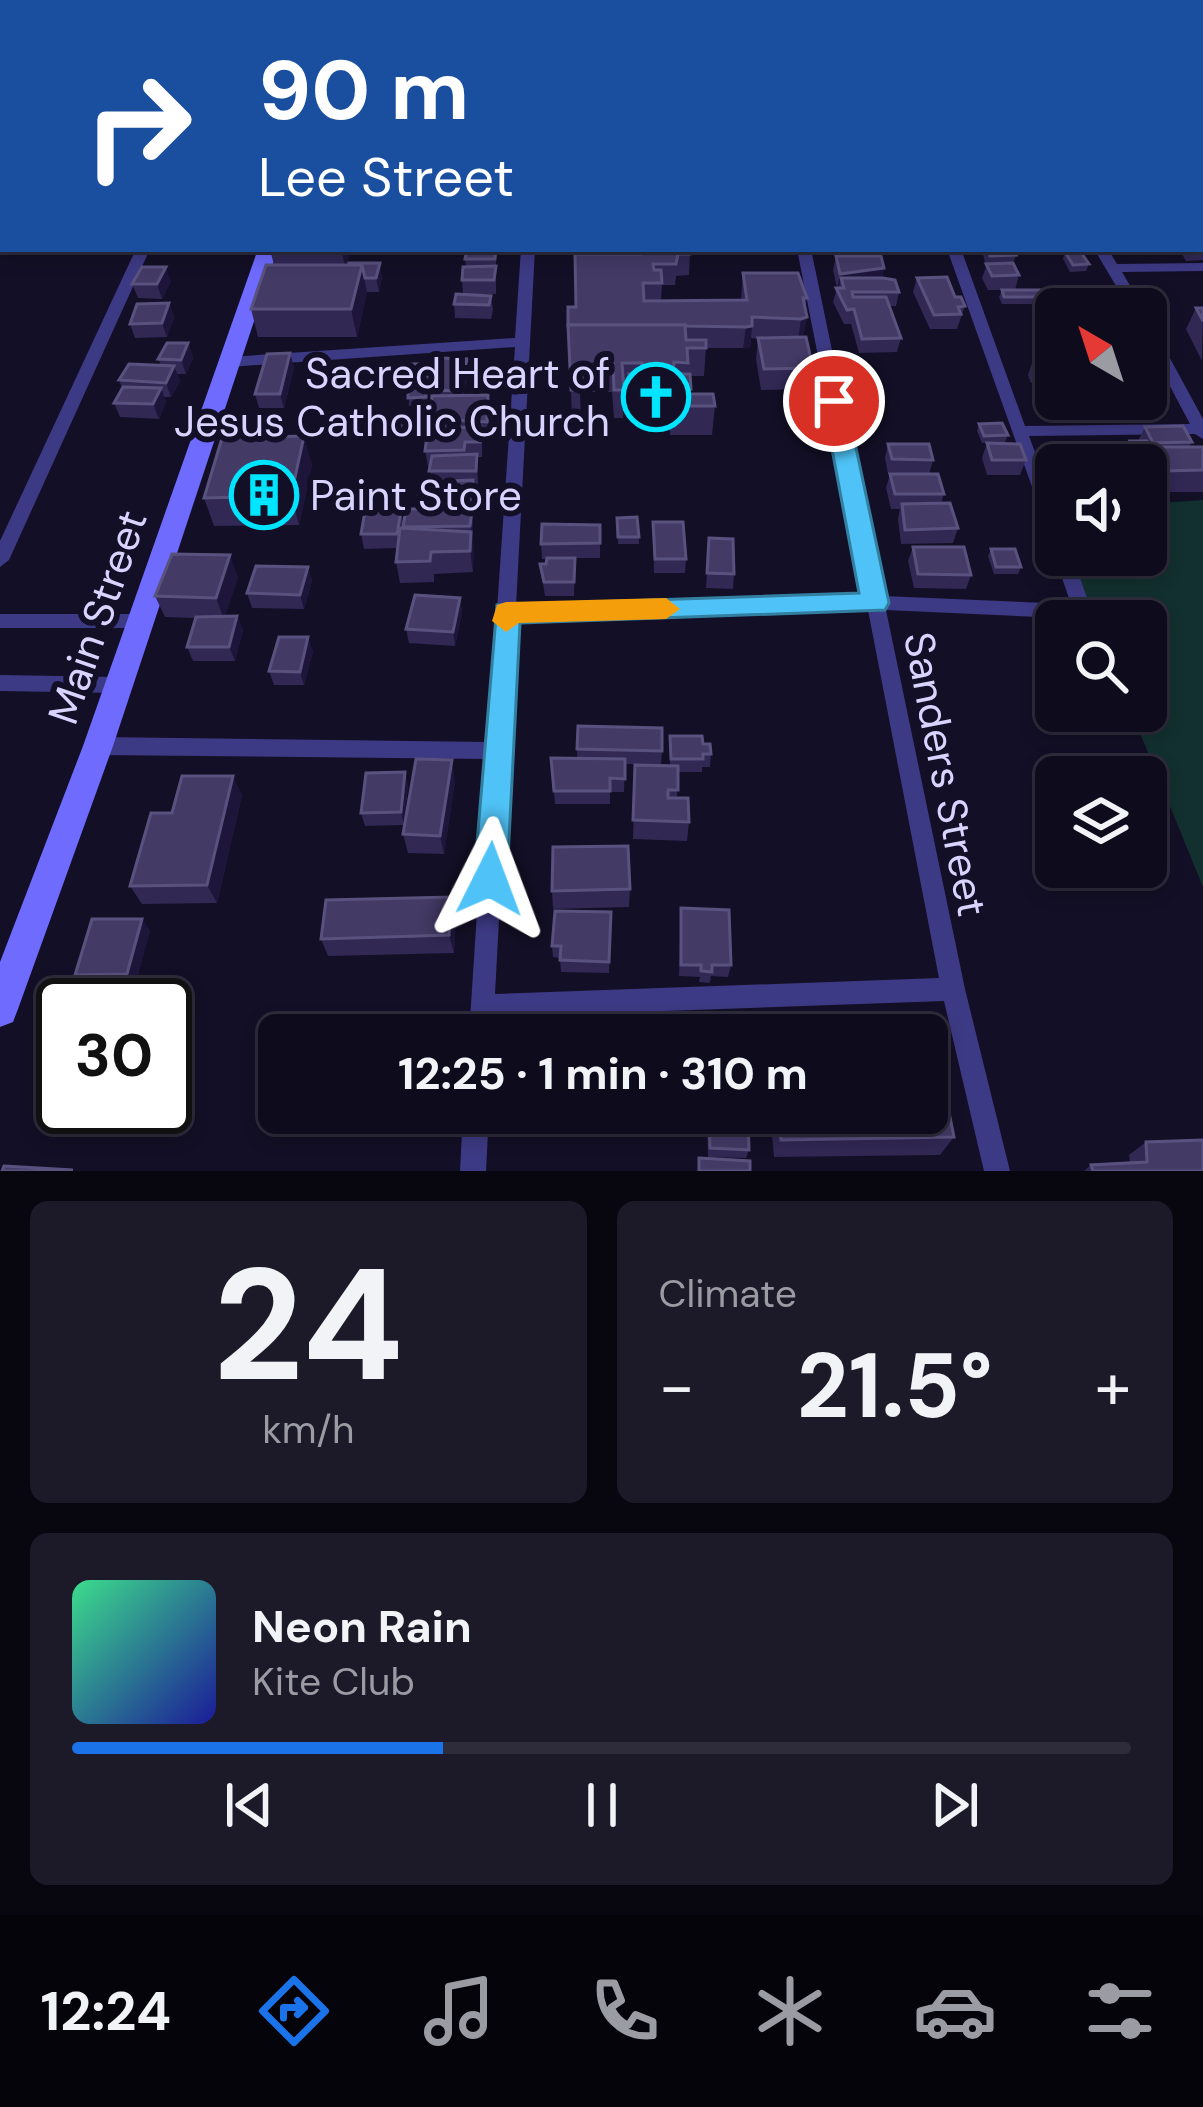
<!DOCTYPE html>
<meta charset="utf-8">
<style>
:root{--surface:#0e0b1c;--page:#1c1929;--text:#f1f3f6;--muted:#9b9ba3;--line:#2e2b3b;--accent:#1a73e8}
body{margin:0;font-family:"DM Sans",sans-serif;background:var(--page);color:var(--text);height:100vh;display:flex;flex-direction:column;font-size:45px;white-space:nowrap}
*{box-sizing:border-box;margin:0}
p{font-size:39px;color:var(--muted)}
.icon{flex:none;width:66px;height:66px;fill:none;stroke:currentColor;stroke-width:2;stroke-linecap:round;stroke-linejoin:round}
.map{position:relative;height:1171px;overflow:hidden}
.panel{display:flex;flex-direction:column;gap:30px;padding:30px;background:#08060f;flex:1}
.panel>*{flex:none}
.guide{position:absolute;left:0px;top:0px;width:1203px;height:252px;box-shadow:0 6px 18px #0003,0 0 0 3px var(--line);background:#1a4fa0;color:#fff;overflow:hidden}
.needle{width:78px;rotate:321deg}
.controls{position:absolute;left:1035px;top:288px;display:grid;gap:24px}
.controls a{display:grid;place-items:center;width:132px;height:132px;border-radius:18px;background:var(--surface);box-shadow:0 6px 18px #0003,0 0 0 3px var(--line);font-size:60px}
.speed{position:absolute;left:36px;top:978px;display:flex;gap:24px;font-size:60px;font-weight:700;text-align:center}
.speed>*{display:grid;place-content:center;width:156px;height:156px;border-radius:50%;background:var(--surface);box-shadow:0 6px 18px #0003,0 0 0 3px var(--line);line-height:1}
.speed .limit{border:6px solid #111;border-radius:18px;background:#fff;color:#111}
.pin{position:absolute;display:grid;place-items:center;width:102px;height:102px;color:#fff;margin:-51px;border:6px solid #fff;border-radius:50%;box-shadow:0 3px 12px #0007}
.me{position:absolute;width:132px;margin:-66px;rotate:3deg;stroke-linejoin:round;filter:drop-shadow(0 0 9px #0008)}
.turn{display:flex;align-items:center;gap:42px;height:252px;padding:0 60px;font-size:54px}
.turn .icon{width:156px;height:156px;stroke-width:2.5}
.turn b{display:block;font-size:84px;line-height:102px}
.big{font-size:90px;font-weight:700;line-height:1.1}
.panel .tile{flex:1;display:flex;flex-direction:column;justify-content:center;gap:18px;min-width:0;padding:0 42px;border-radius:18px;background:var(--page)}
.panel .dial{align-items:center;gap:0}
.dial b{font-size:156px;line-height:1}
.song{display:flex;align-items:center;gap:36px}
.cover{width:144px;height:144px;border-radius:18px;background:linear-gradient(135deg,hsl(150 70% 55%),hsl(240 70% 35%))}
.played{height:12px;border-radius:6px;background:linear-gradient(90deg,var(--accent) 35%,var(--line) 35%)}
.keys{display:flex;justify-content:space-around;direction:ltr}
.heat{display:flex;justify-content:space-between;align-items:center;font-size:66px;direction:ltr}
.panel .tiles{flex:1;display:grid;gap:30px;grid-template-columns:1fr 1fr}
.tile:last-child{grid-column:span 2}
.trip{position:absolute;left:258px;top:1014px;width:690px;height:120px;border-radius:18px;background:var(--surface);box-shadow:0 6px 18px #0003,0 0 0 3px var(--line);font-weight:700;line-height:120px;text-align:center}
.tabs{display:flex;height:192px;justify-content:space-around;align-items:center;background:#06040b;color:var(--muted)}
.tabs .icon{width:84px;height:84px}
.tabs .current{color:var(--accent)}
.tabs b{font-size:54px;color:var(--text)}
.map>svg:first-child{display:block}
</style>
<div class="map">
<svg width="1203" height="1171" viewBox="0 0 1203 1171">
<rect width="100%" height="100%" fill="#130f26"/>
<path fill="#12302f" d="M1203,500V887L1131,711H1146V621H1093L1071,555H1146V504Z"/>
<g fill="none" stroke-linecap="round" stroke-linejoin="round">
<g fill="#3d3a85" fill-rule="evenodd">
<path d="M143,0H153L152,3H142Z"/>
<rect x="539" y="0" width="10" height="3"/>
<rect x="749" y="0" width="10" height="3"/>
<rect x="0" y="119" width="3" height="6"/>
<path d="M3,240V249H7L0,253V241Z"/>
<path d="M136,249H150L9,560L0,567V541Z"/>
<path d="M521,249H535L516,606L865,596L797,249H811L883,596L1071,604L1054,555L1056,552V555H1072L1092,612L1089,617L1083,619L886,610L965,989L1010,1171H984L944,1001L494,1017L493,1035H469L487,759L98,755L91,752L88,746L91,740L98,737L488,742L515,347L229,367L222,362L229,357L515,338ZM868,610L939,978L495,994L515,620Z"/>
<path d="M947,249H961L1025,426L1190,424L1146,341V323L1153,327L1203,419V439L1195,434L1029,436L1056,509V539L1050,537Z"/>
<path d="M1094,249H1108L1117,264L1203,263V271L1122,272L1144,309H1130Z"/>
<path d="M0,614H137L144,616L146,621L144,626L137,628H0Z"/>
<path d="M0,675L118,677L125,679L128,685L125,691L118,693L0,691Z"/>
<path d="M463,1113H489L486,1171H460Z"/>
</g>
<path fill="#6f6bff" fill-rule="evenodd" d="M258,249H278L113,746L18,1009L13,1022L0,1027V962L83,746Z"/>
</g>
<g fill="#312854">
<path d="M150,0H211L212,3H151Z"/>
<path d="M1119,0H1203V9H1200V3H1119Z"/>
<path d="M1200,234L1203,237V260L1186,261L1179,249H1200Z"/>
<path d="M273,249H350L347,265L382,277L379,292H367L357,337H258L251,309L274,265L271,253Z"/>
<path d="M496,249V294H463L462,280L466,267L465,259Z"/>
<path d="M976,249H1013L1016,255L1013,264L1019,275L1015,290H988L982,278L986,267L983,254H978Z"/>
<path d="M1065,252L1089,264L1086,271L1070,272L1063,259Z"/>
<path d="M575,254H690L689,275L676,276L675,285H662L661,301L741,300L743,273L807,298L805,308L807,317L803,337L813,368L809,389L761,390L756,359L758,339L751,338L750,348H706L704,376H690V394L715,406L712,435H670V417L630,418L629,392H624L623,418H614L612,392H580L581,419H572L568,307H576Z"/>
<path d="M836,256L884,268L882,278L899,292L896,306H889L901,338L897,352L859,353L851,324H844L833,302L837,288L833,270Z"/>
<path d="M917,278L955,297L965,306L957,329H930L913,292Z"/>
<path d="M171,281L162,299L138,298L132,284Z"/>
<path d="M1002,290L1045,297L1043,304H1002L999,297Z"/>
<path d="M491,296L493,310L491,319L455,318L454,304Z"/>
<path d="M169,303L174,317L167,337L135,338L130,324Z"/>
<path d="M1196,308H1203L1202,361L1186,329Z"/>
<path d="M188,343L193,358L186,374H177L180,381L171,397H164L166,402L159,419L120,417L114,403L122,388L119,380L161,365L158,359Z"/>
<path d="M290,353L294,368L284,408H259L255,394Z"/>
<path d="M1035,354H1056V383H1031L1028,375Z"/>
<path d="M409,364H430V383L427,384V405L409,406Z"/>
<path d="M468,373L463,396L490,410L488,436H482V457H477L478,486H473V572L434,574V582L400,583L396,562L398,548L364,549L361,534L401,511L403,525L419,509L418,504L431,482L430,466H428L425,451L431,428L430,419L433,396L432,390Z"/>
<path d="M1117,399H1146L1144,402L1119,403Z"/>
<path d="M979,424L1008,435L1005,442L982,443L977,431Z"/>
<path d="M419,427L418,437L390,438L389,431Z"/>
<path d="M1145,427L1192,442L1189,447H1203V492H1154L1150,499H1146V465H1121L1120,462L1130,441H1138Z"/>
<path d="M987,443L1026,460L1020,475H987L982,458Z"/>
<path d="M888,444L933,460L929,474L944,494L941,503L958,528L953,543L901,544L898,519L900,509H891L886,488L890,474H900H888L885,458Z"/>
<path d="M312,465L299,525L214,526L204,498Z"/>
<path d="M617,518L639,537V544H618Z"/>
<path d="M653,522L686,559L685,573H654Z"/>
<path d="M600,525V558H570H575L574,596H545L540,564H546L547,559H542L541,544Z"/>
<path d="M709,538L734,574L733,589L706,588Z"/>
<path d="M913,547L971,575L966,589L914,588L908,561Z"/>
<path d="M991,549L1021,567L1018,574H994L988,556Z"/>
<path d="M308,567L312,581L304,609L252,608L247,593Z"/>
<path d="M238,577L225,616H237L243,630L235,661H193L187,647L195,618L165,617L155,596Z"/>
<path d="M460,598L462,613L455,646L409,643L406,629Z"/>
<path d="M313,651L304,685H274L269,671Z"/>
<path d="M578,726L662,751L661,765L625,764L624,792H610V804H555L551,758H577Z"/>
<path d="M670,736L703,744L711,754L710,767H702V772H678L677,798L689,822L687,841L633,839L635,765L670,766Z"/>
<path d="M455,780L444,854L408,853L403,834Z"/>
<path d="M408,785L404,825L365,826L361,813Z"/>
<path d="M242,795L217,903L142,904L130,886L172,813Z"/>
<path d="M630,889L629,907L553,909L552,891Z"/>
<path d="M452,897L456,915L454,953L328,956L321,939Z"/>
<path d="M681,908L731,965L728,977L711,976L710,983L699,982L700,977L679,976Z"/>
<path d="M611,912L609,973L561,972L560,958L553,957L552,946Z"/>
<path d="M150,930L135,985L85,986L75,975Z"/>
<path d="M770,1113H927L954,1137L940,1155L774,1157Z"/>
<path d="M709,1116L749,1150L746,1158L708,1157L707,1125Z"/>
<path d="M1146,1142L1203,1171H1084L1091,1165L1130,1163L1129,1155Z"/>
</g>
<g fill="#1d163a">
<path d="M342,249H350L346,273L342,252Z"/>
<path d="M380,263L382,277L379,292L376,278Z"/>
<path d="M362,265L367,293L357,337L351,309Z"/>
<path d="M166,267L171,281L162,299L157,284Z"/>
<path d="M884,268L881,282L841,278L839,287L837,288L840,274Z"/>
<path d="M169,303L174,317L167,337L162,323Z"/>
<path d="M807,317L803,338L798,340L801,319Z"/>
<path d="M752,326L750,348L743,349L746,327Z"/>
<path d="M188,343L193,358L186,374L181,360Z"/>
<path d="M290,353L294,368L284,408L280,394Z"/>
<path d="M467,359L468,373L461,405L460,391Z"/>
<path d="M174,366L180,381L171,397L166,383Z"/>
<path d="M161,388L166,402L159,419L153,404Z"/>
<path d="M304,436L312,465L299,525L291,496Z"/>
<path d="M472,509L474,553L473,572L470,551Z"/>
<path d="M230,555L238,577L224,619L216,598Z"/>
<path d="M308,567L312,581L304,609L300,595Z"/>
<path d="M460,598L462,613L455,646L453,632Z"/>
<path d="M237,616L243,630L235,661L229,647Z"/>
<path d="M308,637L313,651L304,685L300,672Z"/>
<path d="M452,760L455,780L444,854L440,836Z"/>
<path d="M405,772L408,785L404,825L401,812Z"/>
<path d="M233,776L242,795L217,903L207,885Z"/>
<path d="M452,897L456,915L454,953L449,935Z"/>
<path d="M142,919L150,930L135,985L127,974Z"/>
<path d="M174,1007L182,1018L173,1054L165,1044Z"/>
</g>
<g fill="#433a66" stroke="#5a527e" stroke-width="3">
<path d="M216,0H236L235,3H214Z"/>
<path d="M300,0H331V3H288H299Z"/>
<path d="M1056,0H1098L1101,3H1058Z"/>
<path d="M1135,0H1160L1162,3H1127L1126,1Z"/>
<path d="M1160,0H1180L1182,3H1162Z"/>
<path d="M273,249H342V252L271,253Z"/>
<path d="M467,249H496L495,259H465Z"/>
<path d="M642,249H690V254H678L676,264H653L654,270H661L662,283H643L644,301L747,300L743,273H798L807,298H803L807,317L801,319L752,317V326L746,327L685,326V325H568V327V307H576L575,254H641Z"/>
<path d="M989,249H1013L1016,255L990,256Z"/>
<path d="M1080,251L1089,264L1073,265L1065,252Z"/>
<path d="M836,256H881L884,268L840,274Z"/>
<path d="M349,263H380L376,278H365L362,265H349Z"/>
<path d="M1013,263L1019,275L992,276L986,264Z"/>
<path d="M266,265H362L351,309H251Z"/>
<path d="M496,266L494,280H462L463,267Z"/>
<path d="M142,267H166L157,284H132Z"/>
<path d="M947,277L955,297H961L965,306L958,307L961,314L934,315L917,278Z"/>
<path d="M841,278H883L895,280L899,292H852L853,297H886L901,338L862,339L854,309L847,310L836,288H844Z"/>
<path d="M1002,290H1043L1045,297H1004Z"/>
<path d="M456,294L491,296L489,305L454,304Z"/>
<path d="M169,303L162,323L130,324L137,304Z"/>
<path d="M1196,308H1203V321Z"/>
<path d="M568,325H685L686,340H706V348H687L688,363L674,362L673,374H690L691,389H630L629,374H641L642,363H622L624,390H614L613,364H580V390H571Z"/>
<path d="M806,337L813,368L764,369L758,338Z"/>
<path d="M167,343H188L181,360L158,359Z"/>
<path d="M290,353L280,394H255L267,354Z"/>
<path d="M1035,354H1056V368H1036L1034,361H1038Z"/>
<path d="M440,358L467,359L460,391L432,390Z"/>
<path d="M129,364L174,366L166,383L119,380Z"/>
<path d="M409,364H430L429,376L408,377Z"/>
<path d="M426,381V397L408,398V382Z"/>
<path d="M123,387L161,388L153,404L114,403Z"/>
<path d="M671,394H713L715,406H672Z"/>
<path d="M488,395L487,422L430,419L432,396Z"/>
<path d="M417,419V430L389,431V421Z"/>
<path d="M1002,423L1008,435L984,436L979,424Z"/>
<path d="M1183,426L1192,442L1153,443L1145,427Z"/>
<path d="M481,427L480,442H465L464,450L425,451L428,428Z"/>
<path d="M304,436L291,496L204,498L222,438Z"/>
<path d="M1130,441H1147L1150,447H1203V470L1162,471L1161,478H1147L1146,465H1141Z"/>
<path d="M987,443L1020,444L1026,460H992Z"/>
<path d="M888,444H929L933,460L892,459Z"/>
<path d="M477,454L476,471H429L432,456Z"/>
<path d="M890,474H938L944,494H895Z"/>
<path d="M473,480L472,502L418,504L420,482Z"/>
<path d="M950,503L958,528L905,530L902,504Z"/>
<path d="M406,509H472L470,526L403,527Z"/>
<path d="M365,511H401L397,534H361Z"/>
<path d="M637,517L639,537H618L617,518Z"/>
<path d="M653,522H683L686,559H655Z"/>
<path d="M542,524L600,525V543L541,544Z"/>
<path d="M400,528L471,532L470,551L431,552L430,561L396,562Z"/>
<path d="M709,538L733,539L734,574L707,573Z"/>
<path d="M913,547H964L971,575L918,574Z"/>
<path d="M991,549H1015L1021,567H996Z"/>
<path d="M172,554L230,555L216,598L155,596Z"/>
<path d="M547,558H575L574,582H544L540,564H546Z"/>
<path d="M256,566L308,567L300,595L247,593Z"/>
<path d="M415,595L460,598L453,632L406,629Z"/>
<path d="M237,616L229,647H187L196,617Z"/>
<path d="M279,637H308L300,672L269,671Z"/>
<path d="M578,726L662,728V751L577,749Z"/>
<path d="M670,736H702L703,744H710L711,754H703V759H671Z"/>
<path d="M551,758L625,759V779L610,778V791H554Z"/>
<path d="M416,759L452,760L440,836L403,834Z"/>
<path d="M635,765L678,766V790H668V798H688L689,822L633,820Z"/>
<path d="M405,772L401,812L361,813L366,773Z"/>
<path d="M182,776H233L207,885L130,886L151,813H172Z"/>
<path d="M628,846L630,889L552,891L553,847Z"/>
<path d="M452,897L449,935L321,939L326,900Z"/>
<path d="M681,908L729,910L731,965H712V972L701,971V965H681Z"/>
<path d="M555,911L611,912L609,962L560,960L561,946H552Z"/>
<path d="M92,919H142L127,974L75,975Z"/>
<path d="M165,1007H174L165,1042Z"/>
<path d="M933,1032L954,1137L781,1140L779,1113H927V1035H770Z"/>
<path d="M748,1115L749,1150L710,1148L709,1116Z"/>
<path d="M1203,1140V1171H1093L1091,1165L1147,1162L1146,1142Z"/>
<path d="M699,1158L750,1161V1171H699Z"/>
<path d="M4,1166L73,1170L2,1171Z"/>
</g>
<path fill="#4fc3f7" stroke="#337fa1" stroke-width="3" d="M834,394L846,401L889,603L885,610L520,623L507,879L502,890L490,894L479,890L474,879L497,605L859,593L823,401Z"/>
<path fill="#f59e0b" d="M666,598L680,609L666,619L519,623L506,632L492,621L497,605L506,602Z"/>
<defs>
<g id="church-ring" transform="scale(3.45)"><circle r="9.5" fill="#130f26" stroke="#00e5ff" stroke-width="1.5"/><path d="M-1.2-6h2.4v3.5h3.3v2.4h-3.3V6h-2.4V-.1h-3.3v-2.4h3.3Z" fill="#00e5ff"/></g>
<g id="building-ring" transform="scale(3.45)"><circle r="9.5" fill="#130f26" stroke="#00e5ff" stroke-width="1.5"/><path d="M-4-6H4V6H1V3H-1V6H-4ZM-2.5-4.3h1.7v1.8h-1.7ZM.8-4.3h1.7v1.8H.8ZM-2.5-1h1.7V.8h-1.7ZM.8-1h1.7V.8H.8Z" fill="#00e5ff"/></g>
</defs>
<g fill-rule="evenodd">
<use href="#church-ring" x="656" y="397"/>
<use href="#building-ring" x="264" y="495"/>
</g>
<g text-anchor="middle" stroke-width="12" stroke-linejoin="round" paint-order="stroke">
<g font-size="42" fill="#d9d4ff" stroke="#130f26" text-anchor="end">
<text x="610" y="388">Sacred Heart of<tspan x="610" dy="48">Jesus Catholic Church</tspan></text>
<text x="310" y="510" text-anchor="start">Paint Store</text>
</g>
<g font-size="42" fill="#d9d4ff" stroke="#130f26">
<text transform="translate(97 617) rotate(-71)" y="15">Main Street</text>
<text transform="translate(946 774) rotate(79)" y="15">Sanders Street</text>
</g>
</g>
</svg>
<div class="controls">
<a><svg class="needle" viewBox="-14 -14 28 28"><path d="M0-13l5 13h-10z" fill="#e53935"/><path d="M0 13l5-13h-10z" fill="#9b9ba3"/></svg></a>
<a><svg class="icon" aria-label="sound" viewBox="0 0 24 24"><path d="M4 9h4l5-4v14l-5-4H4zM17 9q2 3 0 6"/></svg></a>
<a><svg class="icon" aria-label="search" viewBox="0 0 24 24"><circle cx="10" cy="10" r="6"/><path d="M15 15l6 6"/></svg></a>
<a><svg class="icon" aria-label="layers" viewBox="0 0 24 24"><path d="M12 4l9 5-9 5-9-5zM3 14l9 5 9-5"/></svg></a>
</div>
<div class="speed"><div class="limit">30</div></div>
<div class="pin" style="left:834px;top:401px;background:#d93025"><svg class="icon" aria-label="arrive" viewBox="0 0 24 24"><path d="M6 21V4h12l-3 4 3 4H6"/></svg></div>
<svg class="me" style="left:490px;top:879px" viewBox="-20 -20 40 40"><path d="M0-17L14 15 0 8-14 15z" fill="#4fc3f7" stroke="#fff" stroke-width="4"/></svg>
<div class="trip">12:25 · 1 min · 310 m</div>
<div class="guide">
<div class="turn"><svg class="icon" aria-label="right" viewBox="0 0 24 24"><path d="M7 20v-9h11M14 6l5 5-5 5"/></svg><div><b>90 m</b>Lee Street</div></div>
</div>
</div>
<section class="panel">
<div class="tiles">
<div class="tile dial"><b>24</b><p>km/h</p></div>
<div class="tile"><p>Climate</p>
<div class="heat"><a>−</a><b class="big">21.5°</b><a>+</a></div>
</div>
<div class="tile">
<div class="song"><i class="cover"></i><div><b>Neon Rain</b><p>Kite Club</p></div></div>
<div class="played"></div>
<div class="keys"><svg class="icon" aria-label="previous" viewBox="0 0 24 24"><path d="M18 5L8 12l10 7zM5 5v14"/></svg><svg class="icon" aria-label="pause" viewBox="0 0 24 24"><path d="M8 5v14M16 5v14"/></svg><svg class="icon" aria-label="next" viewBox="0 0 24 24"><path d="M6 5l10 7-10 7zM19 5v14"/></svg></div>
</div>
</div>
</section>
<nav class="tabs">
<b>12:24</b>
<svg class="icon current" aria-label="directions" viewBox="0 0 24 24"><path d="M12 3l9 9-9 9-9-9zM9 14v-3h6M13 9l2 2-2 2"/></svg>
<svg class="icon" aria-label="music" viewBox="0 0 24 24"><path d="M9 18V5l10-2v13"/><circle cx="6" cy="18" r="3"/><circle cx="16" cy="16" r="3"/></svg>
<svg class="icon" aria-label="phone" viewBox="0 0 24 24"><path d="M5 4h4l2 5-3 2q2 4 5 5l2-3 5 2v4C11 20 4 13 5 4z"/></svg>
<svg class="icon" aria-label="climate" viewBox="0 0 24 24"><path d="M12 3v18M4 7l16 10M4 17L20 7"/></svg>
<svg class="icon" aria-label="car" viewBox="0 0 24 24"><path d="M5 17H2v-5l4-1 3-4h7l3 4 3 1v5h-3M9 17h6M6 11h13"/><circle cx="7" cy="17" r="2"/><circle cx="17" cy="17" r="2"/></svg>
<svg class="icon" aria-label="filters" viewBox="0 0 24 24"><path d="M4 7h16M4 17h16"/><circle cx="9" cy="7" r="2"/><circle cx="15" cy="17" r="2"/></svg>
</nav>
